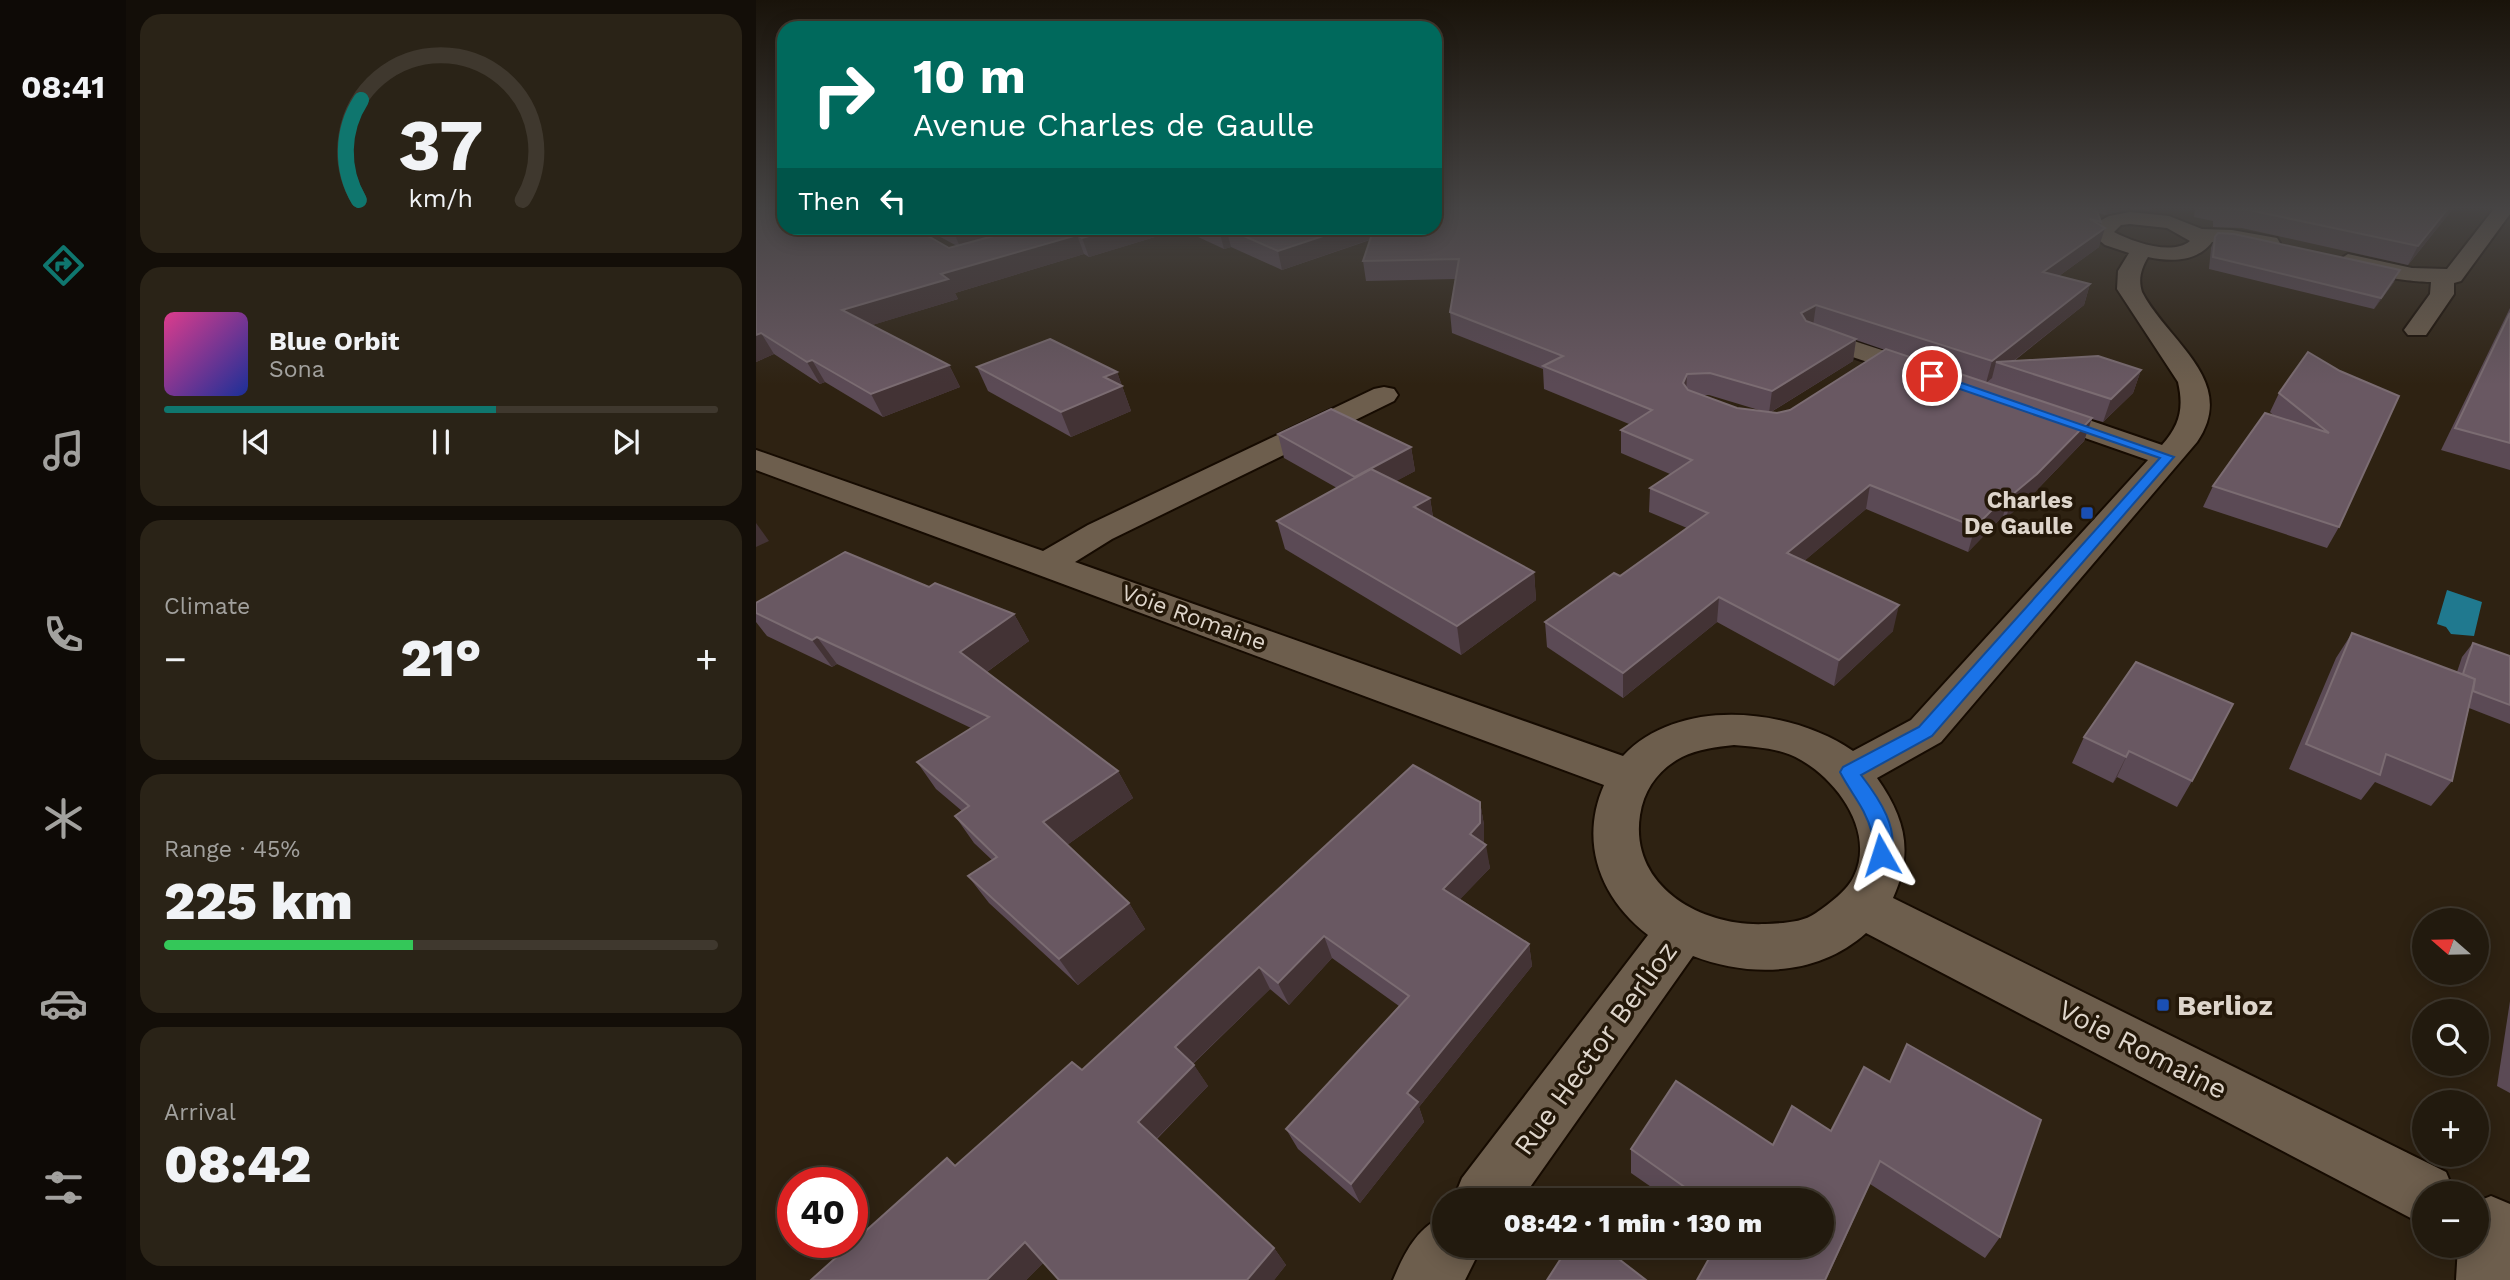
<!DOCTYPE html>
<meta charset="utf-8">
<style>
:root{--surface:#221a0e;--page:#2a2317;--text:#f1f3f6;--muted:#a2a19e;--line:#3f382e;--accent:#0f766e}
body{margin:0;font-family:"Work Sans",sans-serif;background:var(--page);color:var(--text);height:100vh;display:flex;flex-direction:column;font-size:26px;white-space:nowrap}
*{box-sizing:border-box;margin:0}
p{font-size:23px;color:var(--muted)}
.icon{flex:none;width:38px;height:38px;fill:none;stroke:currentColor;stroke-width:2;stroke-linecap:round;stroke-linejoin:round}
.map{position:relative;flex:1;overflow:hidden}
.sheet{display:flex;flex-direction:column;gap:14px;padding:14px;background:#130e08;width:630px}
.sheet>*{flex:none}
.hud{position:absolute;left:21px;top:21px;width:665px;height:214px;border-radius:21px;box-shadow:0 4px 18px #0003,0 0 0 2px var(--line);background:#00695c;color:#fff;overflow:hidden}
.needle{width:46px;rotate:290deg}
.buttons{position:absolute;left:1656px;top:908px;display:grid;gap:14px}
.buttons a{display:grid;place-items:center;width:77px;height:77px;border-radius:50%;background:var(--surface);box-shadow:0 4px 18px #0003,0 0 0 2px var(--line);font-size:35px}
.speed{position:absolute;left:21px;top:1167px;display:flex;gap:14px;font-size:35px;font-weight:700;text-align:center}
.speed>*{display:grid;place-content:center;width:91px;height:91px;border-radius:50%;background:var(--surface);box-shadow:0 4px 18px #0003,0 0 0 2px var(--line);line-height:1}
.speed .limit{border:10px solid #d22;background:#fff;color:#111}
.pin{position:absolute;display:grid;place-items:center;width:60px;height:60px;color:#fff;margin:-30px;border:4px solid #fff;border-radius:50%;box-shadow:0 2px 7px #0007}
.me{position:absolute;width:77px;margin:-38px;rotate:354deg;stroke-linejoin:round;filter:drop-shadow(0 0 5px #0008)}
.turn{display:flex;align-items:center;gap:24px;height:147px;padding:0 21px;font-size:32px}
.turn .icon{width:91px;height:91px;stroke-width:2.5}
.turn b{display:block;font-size:49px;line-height:60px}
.then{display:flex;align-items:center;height:66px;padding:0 21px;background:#0003;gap:14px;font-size:26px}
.big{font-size:52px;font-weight:800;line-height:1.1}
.sheet .tile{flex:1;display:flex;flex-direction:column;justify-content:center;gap:10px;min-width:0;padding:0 24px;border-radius:21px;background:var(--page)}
.sheet .dial{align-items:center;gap:0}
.dial svg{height:182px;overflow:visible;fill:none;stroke:var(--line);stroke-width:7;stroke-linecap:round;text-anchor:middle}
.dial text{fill:var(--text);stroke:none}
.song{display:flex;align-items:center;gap:21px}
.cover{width:84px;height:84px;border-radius:10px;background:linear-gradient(135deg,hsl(330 70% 55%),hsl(230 70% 35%))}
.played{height:7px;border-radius:4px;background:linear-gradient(90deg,var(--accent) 60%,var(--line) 60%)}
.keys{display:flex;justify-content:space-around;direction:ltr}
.heat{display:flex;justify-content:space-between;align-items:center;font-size:38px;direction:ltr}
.charge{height:10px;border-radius:5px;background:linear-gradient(90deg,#34c759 45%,var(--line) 0)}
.trip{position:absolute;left:676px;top:1188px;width:402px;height:70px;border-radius:35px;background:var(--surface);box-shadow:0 4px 18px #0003,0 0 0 2px var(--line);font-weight:800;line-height:70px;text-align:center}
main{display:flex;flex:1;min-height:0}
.tabs{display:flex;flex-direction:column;width:126px;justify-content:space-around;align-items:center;background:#0e0a06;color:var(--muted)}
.tabs .icon{width:49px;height:49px}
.tabs .on{color:var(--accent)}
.tabs b{font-size:32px;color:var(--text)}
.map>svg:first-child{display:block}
</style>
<main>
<nav class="tabs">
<b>08:41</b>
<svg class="icon on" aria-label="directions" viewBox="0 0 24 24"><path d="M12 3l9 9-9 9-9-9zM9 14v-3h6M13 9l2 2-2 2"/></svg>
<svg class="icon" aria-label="music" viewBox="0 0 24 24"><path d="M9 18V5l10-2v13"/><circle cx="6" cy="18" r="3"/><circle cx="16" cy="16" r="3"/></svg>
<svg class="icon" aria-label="phone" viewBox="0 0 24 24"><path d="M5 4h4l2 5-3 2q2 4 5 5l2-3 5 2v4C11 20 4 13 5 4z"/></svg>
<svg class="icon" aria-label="climate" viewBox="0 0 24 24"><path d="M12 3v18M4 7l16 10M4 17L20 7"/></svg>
<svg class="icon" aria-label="car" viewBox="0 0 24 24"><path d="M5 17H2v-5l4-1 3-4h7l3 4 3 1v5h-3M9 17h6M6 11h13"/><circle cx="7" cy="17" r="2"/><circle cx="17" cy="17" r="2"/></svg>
<svg class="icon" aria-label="filters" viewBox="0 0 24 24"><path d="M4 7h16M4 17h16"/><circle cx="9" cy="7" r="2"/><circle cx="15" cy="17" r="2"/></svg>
</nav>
<section class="sheet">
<div class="tile dial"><svg viewBox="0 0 100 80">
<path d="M14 69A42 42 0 1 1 86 69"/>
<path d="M14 69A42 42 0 0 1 15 25" stroke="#0f766e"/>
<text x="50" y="56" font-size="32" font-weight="700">37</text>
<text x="50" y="72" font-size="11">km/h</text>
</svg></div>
<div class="tile">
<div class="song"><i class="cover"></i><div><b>Blue Orbit</b><p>Sona</p></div></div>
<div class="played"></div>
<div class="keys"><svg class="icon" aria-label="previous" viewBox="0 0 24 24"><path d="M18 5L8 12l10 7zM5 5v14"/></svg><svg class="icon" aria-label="pause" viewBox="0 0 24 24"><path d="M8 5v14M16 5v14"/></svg><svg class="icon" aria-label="next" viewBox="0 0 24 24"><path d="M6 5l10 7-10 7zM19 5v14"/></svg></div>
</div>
<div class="tile"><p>Climate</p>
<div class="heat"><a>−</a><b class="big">21°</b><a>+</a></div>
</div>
<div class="tile"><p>Range · 45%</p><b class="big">225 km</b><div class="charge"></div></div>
<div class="tile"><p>Arrival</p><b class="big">08:42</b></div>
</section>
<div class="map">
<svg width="1754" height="1280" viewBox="0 0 1754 1280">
<rect width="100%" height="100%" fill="#2e2212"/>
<path fill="#20798f" d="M1691,590L1726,602L1718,636L1695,634L1690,627L1681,624Z"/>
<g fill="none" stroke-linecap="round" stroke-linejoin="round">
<g stroke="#160b01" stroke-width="4">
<g id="minor">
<path d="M1740,206H1754V214L1705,281L1698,283V294L1670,335H1652L1648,330L1674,294L1675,282C1658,282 1590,274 1581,261L1592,254L1656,268L1691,269Z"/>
<path d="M1374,212L1413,216L1446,229L1476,230L1521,238L1524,243L1513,249L1456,242C1441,262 1415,262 1392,257C1385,269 1382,279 1386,292C1411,341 1483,381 1441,442L1185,742L1121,778C1149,818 1158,852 1137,898L1690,1172L1699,1194H1668V1225L1110,933C1062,976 995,978 937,956L765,1200H697L706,1178L892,935C844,898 823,842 848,785L0,470V450L287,551L332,525L618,389L628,387L638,389L642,395L638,401L356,539L319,562L867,756C923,696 1035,708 1097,751L1155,720L1392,460L1272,418L1268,412L1272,406L1282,403L1292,406L1406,445C1424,425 1428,408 1422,382L1361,289L1362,271L1373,253L1349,245L1337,235L1340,223L1353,216ZM1374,224L1411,228L1434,241C1416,256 1377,242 1358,232L1365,225ZM978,745C1000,747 1025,748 1045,760C1082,781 1119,832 1098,876C1092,890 1073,904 1060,913C1046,923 1026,923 1009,924C945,927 873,886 884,815C888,789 903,769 926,757C942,749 961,747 978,745Z"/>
<path d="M1058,328L1178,367L1182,373L1178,379L1168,381L1049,341L1045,336L1049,331Z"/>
<path d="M1735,1196L1754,1204V1280H1700L1702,1246H1720V1202Z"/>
<path d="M688,1216V1246H726L709,1280H637C648,1254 661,1227 688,1216Z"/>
</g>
</g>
<use href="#minor" fill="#6d5e4d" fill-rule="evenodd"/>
</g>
<g fill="#5b4a55" fill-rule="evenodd">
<path d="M0,206L193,248L201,246L168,228H679V206H1399L1393,211L1373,209L1349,215L1342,213L1345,222L1343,247L1303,276L1334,284L1328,305L1258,361L1385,370L1377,393L1347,422L1336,419L1328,441L1274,497L1250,518L1247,516L1212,552L1110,509L1048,561L1137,631L1078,686L961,622L867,698L791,647L789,622L864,576L931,528L893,512L894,488L914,474L865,453V430L873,424L788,389L787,369L696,333L694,312L699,279L610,281L607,261L614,240L526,270L475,247L468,249L425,229L333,257L328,254L199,293L202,299L116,325L193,365L204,387L127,417L69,382L64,384L18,354L0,362ZM1100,340L1129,350L1034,410L1021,413L1015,412L1097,361ZM947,395H953L1006,411L981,408Z"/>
<path d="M1439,206H1699L1652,265L1486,228L1457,227V221L1438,217Z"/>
<path d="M1459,237L1638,282L1618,309L1453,269L1455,248Z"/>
<path d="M1754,308V470L1685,450Z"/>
<path d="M221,367L361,372L375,411L315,437L232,391Z"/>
<path d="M1584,371L1583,527L1571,548L1447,507L1457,486L1518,416L1514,412L1523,393Z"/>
<path d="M522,434L655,447L659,471L640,481L674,498L677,517L778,572L780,600L705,655L529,549L521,521L581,488L528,458Z"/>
<path d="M173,587L258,614L273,641L231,672L362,771L377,798L311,845L373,903L389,929L322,985L233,903L212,876L236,860L218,843L199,816L206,811L180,789L161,762L215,728L81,664L76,667L11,636L0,622V603Z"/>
<path d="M1596,633L1701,672L1706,657L1717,643L1754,656V724L1713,708L1696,781L1675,806L1619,782L1605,800L1533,769L1580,658Z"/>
<path d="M1380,662L1436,781L1421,807L1361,777L1357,783L1316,763L1328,737Z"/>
<path d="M724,802L728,825V843L734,868L704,899L773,944L776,966L663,1107L668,1122L604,1203L542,1149L530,1129L643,1006L576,958L533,1005L514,989L437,1064L452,1086L401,1139L518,1248L530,1265L518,1280H303L287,1263L270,1280H55L200,1165L326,1070Z"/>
<path d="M1754,1001V1093L1741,1086Z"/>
<path d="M1036,1106L1244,1237L1229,1258L1114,1184L1070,1280H941L1066,1200H914L875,1173V1149L1017,1145Z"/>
</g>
<g fill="#433335">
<path d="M1352,206H1374L1373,209L1349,215Z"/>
<path d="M1694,206H1699L1652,265L1662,246Z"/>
<path d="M196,228H278L204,247Z"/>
<path d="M361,228H424L425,229L333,257L326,238Z"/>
<path d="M470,228L475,247L468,249L463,230Z"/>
<path d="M591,228H623L624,236L526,270L522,251Z"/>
<path d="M1349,228L1343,247L1281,292L1287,272Z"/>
<path d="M321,235L328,254L199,293L202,299L97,331L86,310L185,274Z"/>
<path d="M1644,270L1638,282L1618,309L1625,298Z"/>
<path d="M1334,284L1328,305L1252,365L1240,362L1236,378L1230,383L1236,361Z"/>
<path d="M1060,305L1057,326L1043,334L1045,313Z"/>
<path d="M5,333L18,354L0,362V335Z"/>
<path d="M1100,339L1097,361L1013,413L1016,391Z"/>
<path d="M56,360L69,382L64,384L51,362Z"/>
<path d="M193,365L204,387L127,417L115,394Z"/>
<path d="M1385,370L1377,393L1347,422L1355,399Z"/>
<path d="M361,372L375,411L315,437L305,412L348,377Z"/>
<path d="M931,374L930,397L927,383Z"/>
<path d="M1336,418L1328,441L1274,497L1250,518L1257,494Z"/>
<path d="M655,447L659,471L604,501L599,477Z"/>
<path d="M1114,485L1110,509L1028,578L1031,553Z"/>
<path d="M1254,492L1247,516L1212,552L1219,527Z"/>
<path d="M674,498L678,525L658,507Z"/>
<path d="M0,523L13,541L0,547Z"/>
<path d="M778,572L780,600L705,655L701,626Z"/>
<path d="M963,597L961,622L867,698V673Z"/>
<path d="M1143,605L1137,631L1078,686L1083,660Z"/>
<path d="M258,614L273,641L221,679L204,652Z"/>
<path d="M61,637L81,664L76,667L56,640Z"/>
<path d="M1373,751L1361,777L1357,783Z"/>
<path d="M362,771L377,798L304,850L287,822Z"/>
<path d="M724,802L728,825V846L714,834Z"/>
<path d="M730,845L734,868L692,912L687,889Z"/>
<path d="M373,903L389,929L322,985L303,959Z"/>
<path d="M568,936L576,958L533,1005L522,983Z"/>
<path d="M773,944L776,966L663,1107L668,1122L604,1203L595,1184L651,1093Z"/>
<path d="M503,967L514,989L432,1068L419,1047Z"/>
<path d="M438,1065L452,1086L398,1141L382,1122Z"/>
<path d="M1124,1161L1070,1280H1069Z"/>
<path d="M269,1242L290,1260L270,1280H231Z"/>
<path d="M518,1248L530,1265L518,1280H491Z"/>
</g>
<g fill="#695862" stroke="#7b6c72" stroke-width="2">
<path d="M0,206H28V228H158L193,248L267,228H361L326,238L321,235L185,274L192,279L86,310L193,365L115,394L56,360L51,362L5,333L0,335Z"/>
<path d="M679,206H1321L1341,211L1345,222L1334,219L1349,228L1287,272L1334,284L1236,361L1060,305L1045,313L1050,321L1100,339L1016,391L954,373L931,374L927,383L932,390L981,408L1021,413L1034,410L1130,349L1336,418L1281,474L1257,494L1254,492L1219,527L1114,485L1031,553L1143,605L1083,660L963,597L867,673L789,622L858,573L864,576L952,513L894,488L936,460L865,430L896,410L787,366L807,356L694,312L703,259L607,261L618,228H679Z"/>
<path d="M1464,206H1555L1574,210L1580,206H1694L1662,246L1493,210L1464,208Z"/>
<path d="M458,228H591L522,251L470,228L463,230Z"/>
<path d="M1462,233L1478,234L1644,270L1625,298L1457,257L1459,237Z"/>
<path d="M1754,313V443L1699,428Z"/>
<path d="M294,339L361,372L348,377L366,386L305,412L221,367Z"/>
<path d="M1552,352L1584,371L1643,396L1583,527L1457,486L1509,413L1573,433L1523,393Z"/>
<path d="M1342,356L1385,370L1355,399L1240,362Z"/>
<path d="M575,409L655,447L599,477L522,434Z"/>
<path d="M615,469L674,498L658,507L778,572L701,626L521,521Z"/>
<path d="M89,552L173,587L179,583L258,614L204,652L362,771L287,822L373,903L303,959L212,876L241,857L199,816L213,806L161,762L233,717L61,637L56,640L0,613V603Z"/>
<path d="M1596,633L1719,679L1696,781L1630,754L1624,775L1550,744Z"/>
<path d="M1717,643L1754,656V705L1717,691L1719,679L1707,674Z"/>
<path d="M1380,662L1477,704L1436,781L1373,751L1370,757L1328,737Z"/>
<path d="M657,765L724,802V823L714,834L730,845L687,889L773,944L651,1093L662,1102L595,1184L530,1129L653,996L568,936L522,983L503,967L419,1047L438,1065L382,1122L518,1248L491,1280H303L269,1242L231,1280H55L191,1158L199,1166L316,1062L326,1070Z"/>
<path d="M1151,1044L1285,1120L1244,1237L1124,1161L1069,1280H941L960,1246H1066V1200H947L875,1149L920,1081L1017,1145L1036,1106L1075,1131L1108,1067L1134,1082Z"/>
<path d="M813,1246H846L890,1280H791Z"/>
</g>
<linearGradient id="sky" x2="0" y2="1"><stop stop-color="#19130a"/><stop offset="0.54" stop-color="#464444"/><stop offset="1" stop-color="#464444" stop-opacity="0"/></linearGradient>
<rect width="1754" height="385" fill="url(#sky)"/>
<path fill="#1a73e8" stroke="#114b97" stroke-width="2" d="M1172,374H1180L1418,457L1176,736L1105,775C1122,797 1147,832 1132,861H1118C1114,852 1119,843 1116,833C1109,807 1096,795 1084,772L1087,767L1163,727L1404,458L1172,378Z"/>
<g fill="#1a4fb4" stroke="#241809" stroke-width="2.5">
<rect x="1324" y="506" width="14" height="14" rx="3.5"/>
<rect x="1400" y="998" width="14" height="14" rx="3.5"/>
</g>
<g text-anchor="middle" stroke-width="7" stroke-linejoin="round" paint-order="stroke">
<g font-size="23" font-weight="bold" fill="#ded5cb" stroke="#241809" text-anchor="end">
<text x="1317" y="508">Charles<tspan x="1317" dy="26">De Gaulle</tspan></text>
</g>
<g font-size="23" fill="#ded5cb" stroke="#241809">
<text transform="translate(438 617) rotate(20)" y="8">Voie Romaine</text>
</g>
<g font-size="28" font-weight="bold" fill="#ded5cb" stroke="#241809" text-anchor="start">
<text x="1421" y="1015">Berlioz</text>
</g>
<g font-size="28" fill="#ded5cb" stroke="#241809">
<text transform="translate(839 1048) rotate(-54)" y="10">Rue Hector Berlioz</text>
<text transform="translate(1387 1049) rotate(27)" y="10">Voie Romaine</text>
</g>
</g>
</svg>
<div class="buttons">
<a><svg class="needle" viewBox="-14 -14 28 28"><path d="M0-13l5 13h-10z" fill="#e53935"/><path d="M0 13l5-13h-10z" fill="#a2a19e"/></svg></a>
<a><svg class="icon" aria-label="search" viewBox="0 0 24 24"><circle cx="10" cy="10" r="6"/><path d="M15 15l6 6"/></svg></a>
<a>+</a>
<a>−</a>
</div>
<div class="speed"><div class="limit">40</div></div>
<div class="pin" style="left:1176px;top:376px;background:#d93025"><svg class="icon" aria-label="arrive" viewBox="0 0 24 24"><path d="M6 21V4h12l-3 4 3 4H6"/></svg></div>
<svg class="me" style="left:1125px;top:855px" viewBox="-20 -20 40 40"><path d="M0-17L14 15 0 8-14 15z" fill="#1a73e8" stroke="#fff" stroke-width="4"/></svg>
<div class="trip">08:42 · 1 min · 130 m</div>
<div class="hud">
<div class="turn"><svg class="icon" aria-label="right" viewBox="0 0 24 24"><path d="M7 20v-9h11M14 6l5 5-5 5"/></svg><div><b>10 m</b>Avenue Charles de Gaulle</div></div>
<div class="then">Then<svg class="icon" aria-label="left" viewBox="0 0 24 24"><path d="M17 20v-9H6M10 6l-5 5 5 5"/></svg></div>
</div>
</div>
</main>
